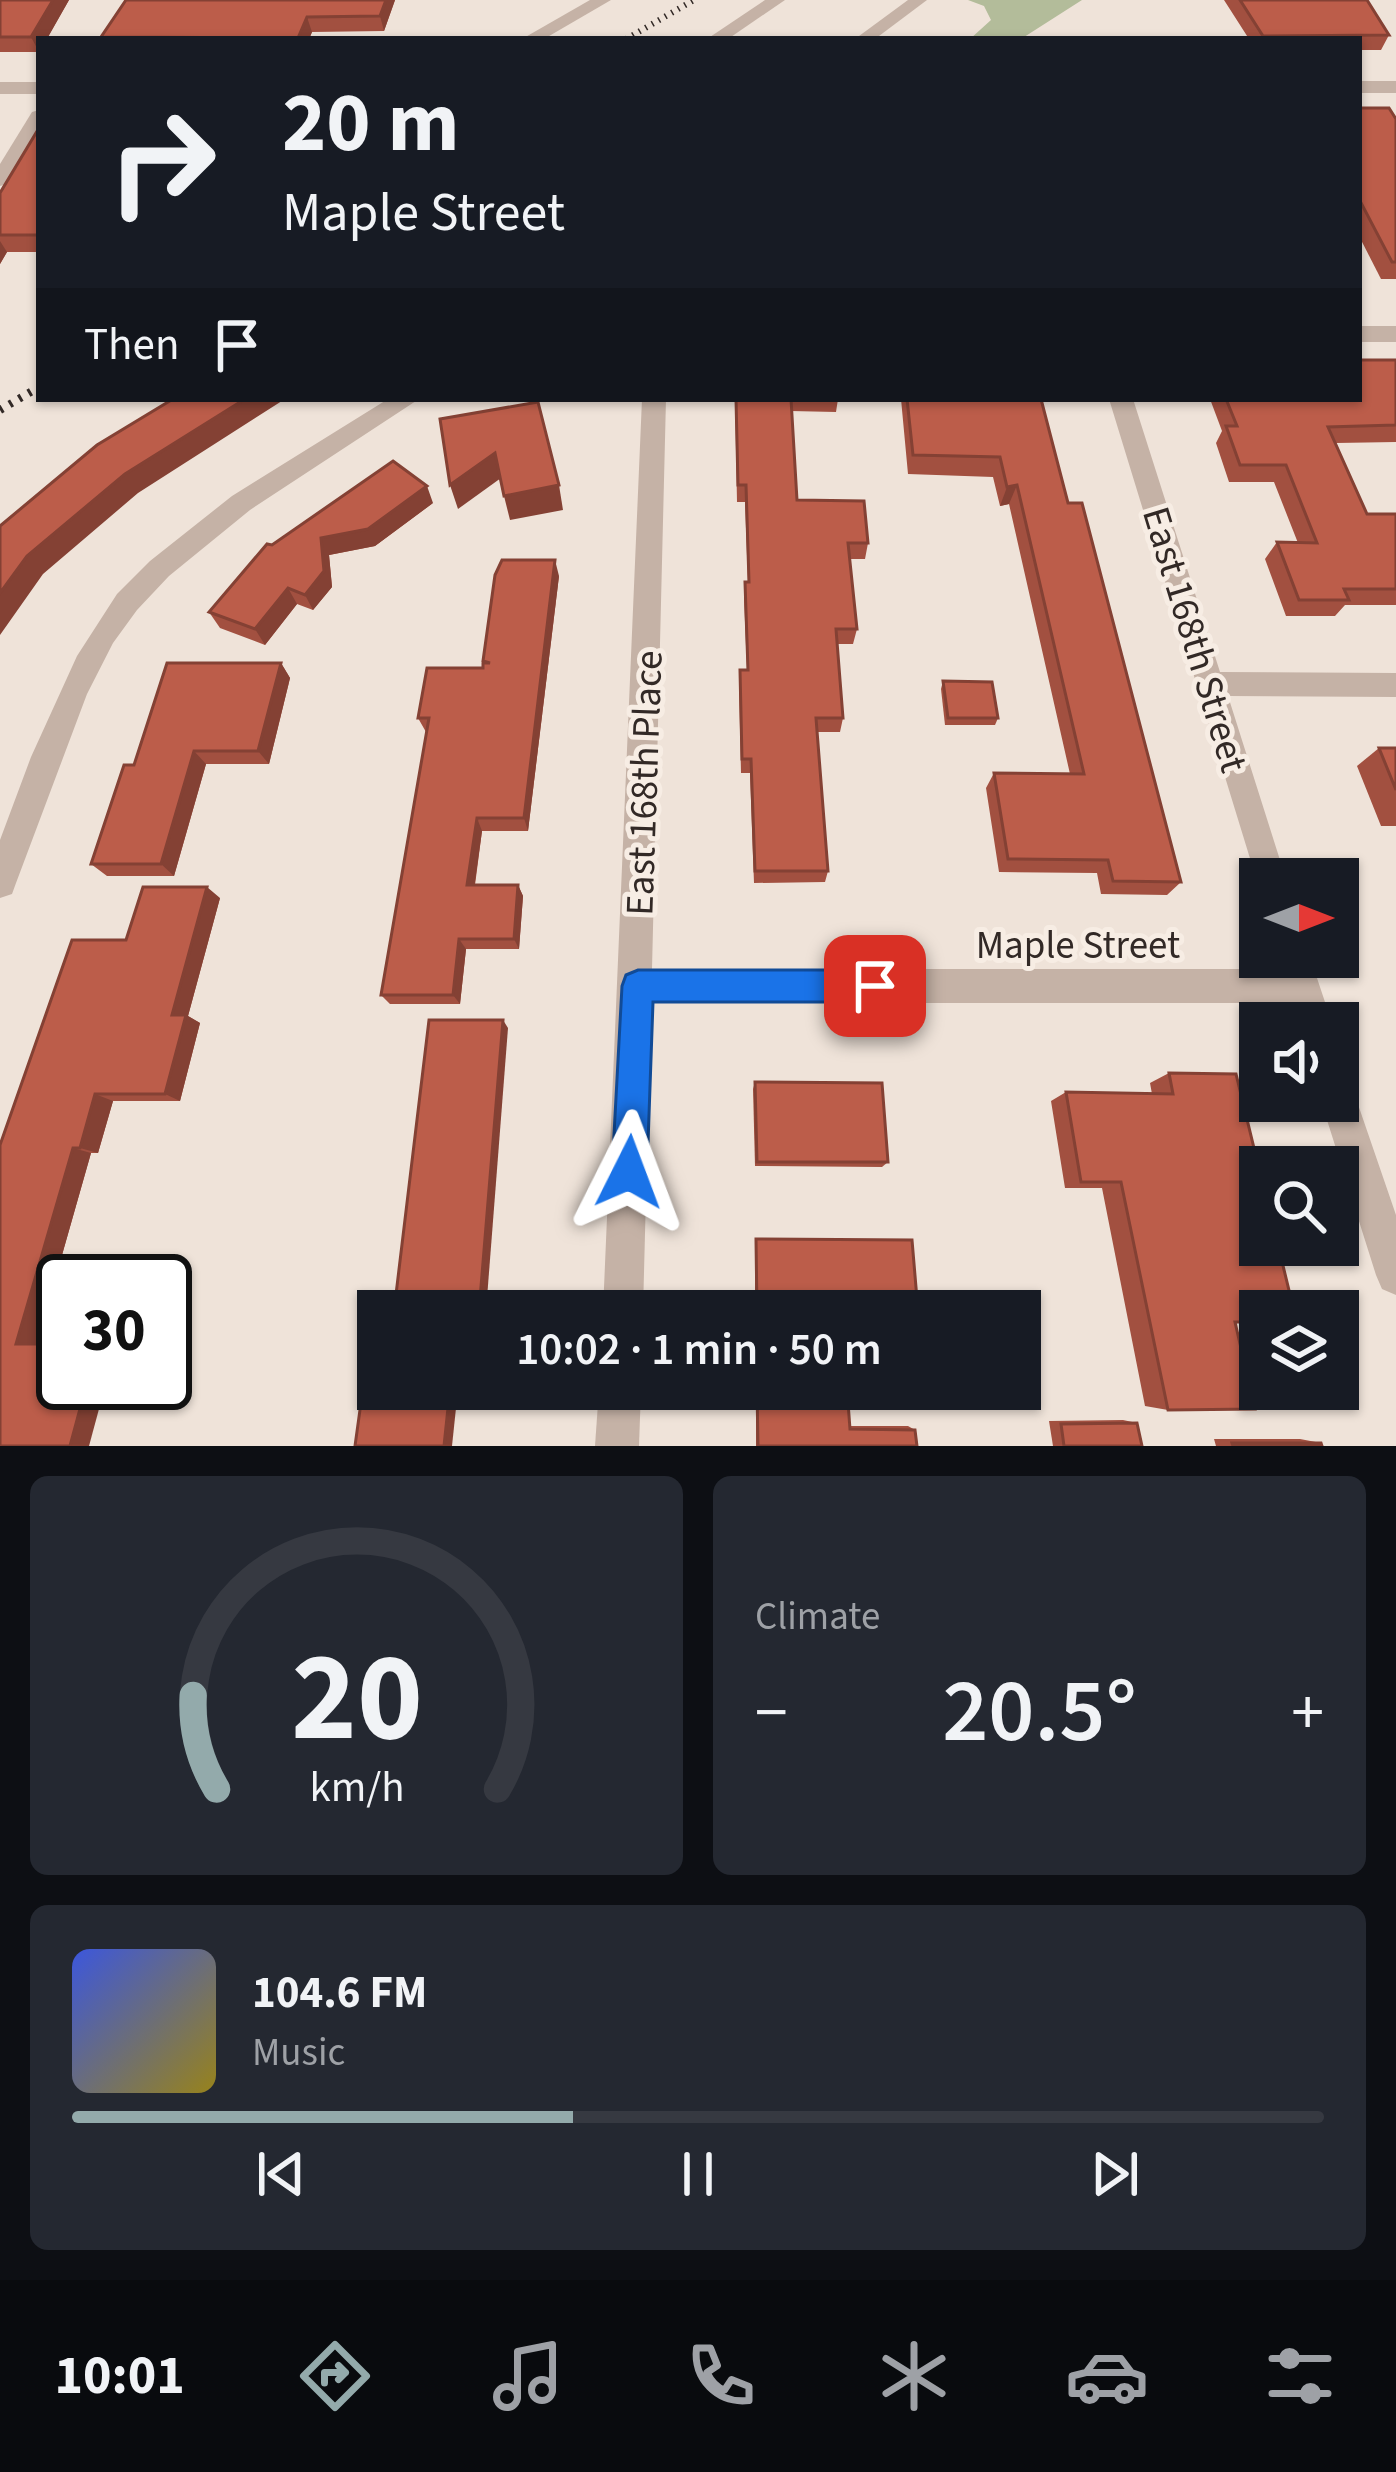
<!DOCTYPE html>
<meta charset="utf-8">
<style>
:root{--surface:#171b24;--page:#242831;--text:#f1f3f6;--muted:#9ea1a6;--line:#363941;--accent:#93aaab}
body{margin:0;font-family:"Source Sans 3",sans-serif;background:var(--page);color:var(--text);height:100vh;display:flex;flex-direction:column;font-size:45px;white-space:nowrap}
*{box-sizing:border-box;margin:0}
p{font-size:39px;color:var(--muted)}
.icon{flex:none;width:66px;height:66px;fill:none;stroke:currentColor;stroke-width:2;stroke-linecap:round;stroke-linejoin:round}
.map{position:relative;height:1446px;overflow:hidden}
.details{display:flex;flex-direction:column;gap:30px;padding:30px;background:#0d0f14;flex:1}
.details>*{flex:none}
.hud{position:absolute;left:36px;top:36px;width:1326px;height:366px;border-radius:0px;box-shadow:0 3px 9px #0004;background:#171b24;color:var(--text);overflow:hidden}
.needle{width:78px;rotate:90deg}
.buttons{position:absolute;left:1239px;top:858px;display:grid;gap:24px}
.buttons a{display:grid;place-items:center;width:120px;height:120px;border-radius:0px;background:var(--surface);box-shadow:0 3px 9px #0004;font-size:60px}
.speed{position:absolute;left:36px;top:1254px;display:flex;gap:24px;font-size:60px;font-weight:700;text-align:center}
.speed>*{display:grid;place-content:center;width:156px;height:156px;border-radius:50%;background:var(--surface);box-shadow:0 3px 9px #0004;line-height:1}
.speed .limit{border:6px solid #111;border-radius:18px;background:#fff;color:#111}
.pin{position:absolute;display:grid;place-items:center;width:102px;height:102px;color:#fff;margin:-51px;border-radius:24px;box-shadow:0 6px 18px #0006}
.me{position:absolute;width:132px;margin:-66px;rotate:3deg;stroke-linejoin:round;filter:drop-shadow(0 0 9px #0008)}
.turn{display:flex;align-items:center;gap:42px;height:252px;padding:0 48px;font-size:54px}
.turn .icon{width:156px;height:156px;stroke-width:2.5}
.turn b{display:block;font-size:84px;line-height:102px}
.then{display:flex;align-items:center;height:114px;padding:0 48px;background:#0003;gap:24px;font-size:45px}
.big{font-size:90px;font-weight:600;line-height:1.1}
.details .tile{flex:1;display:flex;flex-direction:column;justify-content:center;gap:18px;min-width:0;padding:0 42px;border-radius:18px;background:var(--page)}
.details .dial{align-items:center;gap:0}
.dial svg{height:312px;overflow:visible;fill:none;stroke:var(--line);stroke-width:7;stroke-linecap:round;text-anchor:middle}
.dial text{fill:var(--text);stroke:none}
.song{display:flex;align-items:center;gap:36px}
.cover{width:144px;height:144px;border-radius:18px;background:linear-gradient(135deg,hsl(230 70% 55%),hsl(50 70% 35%))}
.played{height:12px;border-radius:6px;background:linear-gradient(90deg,var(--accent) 40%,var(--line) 40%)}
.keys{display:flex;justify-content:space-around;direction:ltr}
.heat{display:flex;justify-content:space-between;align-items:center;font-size:66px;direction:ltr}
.details .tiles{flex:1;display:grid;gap:30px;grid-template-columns:1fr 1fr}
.tile:last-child{grid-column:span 2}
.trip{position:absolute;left:357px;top:1290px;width:684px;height:120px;border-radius:0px;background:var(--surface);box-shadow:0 3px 9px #0004;font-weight:600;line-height:120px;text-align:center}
.dock{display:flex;height:192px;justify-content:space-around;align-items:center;background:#090b0e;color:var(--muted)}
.dock .icon{width:84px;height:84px}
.dock .on{color:var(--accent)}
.dock b{font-size:54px;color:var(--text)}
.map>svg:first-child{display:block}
</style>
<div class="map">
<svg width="1396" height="1446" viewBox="0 0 1396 1446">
<rect width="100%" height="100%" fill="#efe3d9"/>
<path fill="#b3bc9a" d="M968,0H1082L1021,39H970L991,20L984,6Z"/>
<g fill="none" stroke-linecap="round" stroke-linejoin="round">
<g fill="#c5b2a6" fill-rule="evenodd">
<path d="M590,0H611L544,39H522Z"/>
<path d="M765,0H785L728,39H707Z"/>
<path d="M908,0H927L875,39H855Z"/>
<rect x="1359" y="81" width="37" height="12"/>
<rect x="0" y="82" width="39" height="12"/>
<path d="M39,110V132L7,184L0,186V164L32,112Z"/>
<rect x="1359" y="326" width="37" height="16"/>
<path d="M388,399H419L250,510L169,576L137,610L113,643L87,694L16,883L12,894L0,898V840L31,757L77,656L117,594L150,561L232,496Z"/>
<path d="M642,399H666L652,969H1280L1276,957H1310L1332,1023H1296L1290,1003H651L643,1311H603Z"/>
<path d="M1109,399H1133L1220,672L1396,673V697L1228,696L1286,879H1260V891Z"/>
<path d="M1338,1079L1351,1084L1396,1215V1295L1382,1289L1376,1275L1321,1101H1338Z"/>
<path d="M599,1389H641L639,1446H595Z"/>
</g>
<path stroke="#322926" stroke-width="6" stroke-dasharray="1.5 6" stroke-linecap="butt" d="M626,39L694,0"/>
<path stroke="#322926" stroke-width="8" stroke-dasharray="3 8" stroke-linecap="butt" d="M0,410L39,387"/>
</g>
<g fill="#a25040">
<path d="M0,0H69L39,52H0Z"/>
<path d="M126,0H395L384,31L312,32L309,39H102L101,37Z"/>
<path d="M1224,0H1367L1389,35L1381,50H1359V39H1249Z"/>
<path d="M1359,108L1396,119V279H1381L1359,236Z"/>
<path d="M39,128V252H7L0,264V193Z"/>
<path d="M1396,360V442L1336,443L1367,514H1396V605H1345L1335,616H1286L1265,559L1277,542L1298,543L1274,482H1229L1216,443L1222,431L1210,399H1359Z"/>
<path d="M735,399H838L836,412L791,411L797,500L868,543L865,559H850L857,629L853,644H837L843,718L840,732H817L828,871L825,882L754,883L750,773H741L739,685L740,670H747L744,598L745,582H748L745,502H737Z"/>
<path d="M901,399H1041L1068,503L1181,882L1167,895L1101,894L1097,873L999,872L986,788L994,773L1070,774L1009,504L1000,506L993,477L908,474Z"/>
<path d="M433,503L375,546L329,555L332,587L313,610L297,604L265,645L220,628L209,612L272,545Z"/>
<path d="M559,576L528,831H482L475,885H518L523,896L519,949H466L460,1004H390L381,995L426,732L418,718L483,668V661Z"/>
<path d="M281,663L290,678L269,764H206L174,876H107L91,864L134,765Z"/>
<path d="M943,681L998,718L995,725H945L941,689Z"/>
<path d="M1379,748H1396V826H1381L1357,766Z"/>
<path d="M220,898L188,1016L200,1023L180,1101H113L98,1153H91L37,1343L0,1446L126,940Z"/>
<path d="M1169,1073L1235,1322L1168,1410L1145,1406L1102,1188H1065L1051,1101L1066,1092L1152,1094L1150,1083Z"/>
<path d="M755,1082L888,1162L882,1167L755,1166L753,1089Z"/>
<path d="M756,1239L918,1311H755V1241Z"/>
<path d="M756,1389H847L850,1426H908L915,1430L917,1446H756Z"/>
<path d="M1123,1420L1137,1423L1142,1446H1053L1049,1421Z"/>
<path d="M1214,1439H1300L1321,1443L1322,1446H1216Z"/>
</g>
<g fill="#844134">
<path d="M53,0H69L47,39H39V52L31,37Z"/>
<path d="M386,0H395L384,31L380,16Z"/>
<path d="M307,17L312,32L309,39H298Z"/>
<path d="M0,241L7,252L0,264Z"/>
<path d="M245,399H285L138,493L43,574L0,635V593L27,556L125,474Z"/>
<path d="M495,453L501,478L458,509L450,485Z"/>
<path d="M559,485L563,510L510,520L504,496Z"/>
<path d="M1017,485L1009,504L1000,506L1007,487Z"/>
<path d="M427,486L433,503L375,546L329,555L332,587L313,610L305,595L321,538Z"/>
<path d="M555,560L559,576L528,831L524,818Z"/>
<path d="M288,588L297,604L265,645L255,629Z"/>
<path d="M281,663L290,678L269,764L258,751Z"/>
<path d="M194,751L206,764L174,876L161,864Z"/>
<path d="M477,818L482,831L473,896L467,885Z"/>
<path d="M518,885L523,896L519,949L514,939Z"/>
<path d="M207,887L220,898L188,1016L200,1023L180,1101L165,1094L172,1015Z"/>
<path d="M459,939L466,949L460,1004L453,995Z"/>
<path d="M503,1020L508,1028L486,1311H479Z"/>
<path d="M95,1094L113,1101L98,1153L80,1148Z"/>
<path d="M73,1148L91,1153L37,1343L16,1344Z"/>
<path d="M87,1383H106L89,1446H70Z"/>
<path d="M450,1389H458L452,1446H444Z"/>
</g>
<g fill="#bc5d4a" stroke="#844134" stroke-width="3">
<path d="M0,0H53L31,37H0Z"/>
<path d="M126,0H386L380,16L307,17L298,38L101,37Z"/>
<path d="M1240,0H1367L1389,35L1263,36Z"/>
<path d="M1359,108H1389L1396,119V262H1392L1359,199Z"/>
<path d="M39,128V235H0V193Z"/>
<path d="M1359,360H1396V425L1328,427L1367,514H1396V589H1344L1349,600H1299L1277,542L1317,543L1286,465H1240L1226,426H1237L1226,399H1359Z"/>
<path d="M173,399H245L125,474L27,556L0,593V526L97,445Z"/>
<path d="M736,399H791L797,500L864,501L868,543H848L857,629H836L843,718H816L828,871H755L751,759H742L740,670H748L745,582H749L746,485H738Z"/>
<path d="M907,399H1041L1068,503H1082L1181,882L1113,881L1108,860L1008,859L994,773L1084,774L1017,485L1007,487L1000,457L913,455Z"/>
<path d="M538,402L559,485L504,496L495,453L450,485L440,419Z"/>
<path d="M393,461L427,486L368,529L321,538L324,571L305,595L288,588L255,629L209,612L267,544L272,545Z"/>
<path d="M502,560H555L524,818H477L467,885H518L514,939H459L453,995H381L429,718H418L427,668H483V663H490L483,661L495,575Z"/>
<path d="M167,663H281L258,751H194L161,864H91L124,765H134Z"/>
<path d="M943,681L992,682L998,718H948Z"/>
<path d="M1379,748H1396V790Z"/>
<path d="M143,887H207L172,1015H186L165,1094H95L80,1148H73L16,1344H63V1383H87L70,1446H0V1145L72,940H126Z"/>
<path d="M429,1020H503L479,1311H394Z"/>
<path d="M1169,1073L1236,1074L1260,1173V1245H1278L1294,1311H1260V1322H1235L1255,1409L1168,1410L1121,1182H1081L1066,1092L1173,1094Z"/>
<path d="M755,1082L882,1083L888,1162H757Z"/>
<path d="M756,1239L912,1240L918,1311H757Z"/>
<path d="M368,1352H378V1389H450L444,1446H355Z"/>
<path d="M757,1389H847L850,1429L915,1430L917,1446H758Z"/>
<path d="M1137,1423L1142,1446H1064L1061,1424Z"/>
<path d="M1232,1443H1321L1322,1446H1233Z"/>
</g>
<path fill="#1a73e8" stroke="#114b97" stroke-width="3" d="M638,970H875L886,975L891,986L886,997L875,1002H653L647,1172L642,1184L629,1189L617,1184L612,1172L622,986L626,975Z"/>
<g text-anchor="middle" stroke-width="10" stroke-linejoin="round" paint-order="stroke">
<g font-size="39" fill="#322926" stroke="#f7ede4">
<text transform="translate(1196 639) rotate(73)" y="14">East 168th Street</text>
<text transform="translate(643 783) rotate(-88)" y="14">East 168th Place</text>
<text x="1078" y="958">Maple Street</text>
</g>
</g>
</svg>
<div class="buttons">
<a><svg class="needle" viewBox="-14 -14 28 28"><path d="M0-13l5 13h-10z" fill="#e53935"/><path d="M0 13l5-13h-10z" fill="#9ea1a6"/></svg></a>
<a><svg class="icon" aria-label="sound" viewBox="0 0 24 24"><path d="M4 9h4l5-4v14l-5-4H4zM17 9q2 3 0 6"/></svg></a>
<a><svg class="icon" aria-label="search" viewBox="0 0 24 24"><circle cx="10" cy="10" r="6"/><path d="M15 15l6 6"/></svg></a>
<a><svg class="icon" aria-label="layers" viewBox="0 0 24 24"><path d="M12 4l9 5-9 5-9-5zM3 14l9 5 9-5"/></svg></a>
</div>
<div class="speed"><div class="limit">30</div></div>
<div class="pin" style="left:875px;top:986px;background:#d93025"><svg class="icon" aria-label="arrive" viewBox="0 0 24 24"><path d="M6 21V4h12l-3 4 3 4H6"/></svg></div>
<svg class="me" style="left:629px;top:1172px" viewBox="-20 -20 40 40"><path d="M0-17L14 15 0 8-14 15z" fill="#1a73e8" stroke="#fff" stroke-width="4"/></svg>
<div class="trip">10:02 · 1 min · 50 m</div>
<div class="hud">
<div class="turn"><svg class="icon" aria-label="right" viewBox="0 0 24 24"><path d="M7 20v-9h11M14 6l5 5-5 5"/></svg><div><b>20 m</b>Maple Street</div></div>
<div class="then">Then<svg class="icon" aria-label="arrive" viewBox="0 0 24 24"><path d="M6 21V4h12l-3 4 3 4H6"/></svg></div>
</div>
</div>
<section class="details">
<div class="tiles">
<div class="tile dial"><svg viewBox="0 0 100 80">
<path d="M14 69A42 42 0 1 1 86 69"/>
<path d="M14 69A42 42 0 0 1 8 45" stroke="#93aaab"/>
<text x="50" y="56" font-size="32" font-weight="700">20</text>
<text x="50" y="72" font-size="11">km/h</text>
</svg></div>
<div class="tile"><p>Climate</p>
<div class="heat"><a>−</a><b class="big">20.5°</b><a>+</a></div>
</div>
<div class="tile">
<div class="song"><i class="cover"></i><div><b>104.6 FM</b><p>Music</p></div></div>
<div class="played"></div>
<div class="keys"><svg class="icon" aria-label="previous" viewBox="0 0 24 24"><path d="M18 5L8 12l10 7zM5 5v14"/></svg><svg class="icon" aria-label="pause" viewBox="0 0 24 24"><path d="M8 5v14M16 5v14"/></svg><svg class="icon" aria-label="next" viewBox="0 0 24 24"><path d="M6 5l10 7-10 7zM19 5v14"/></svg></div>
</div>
</div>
</section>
<nav class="dock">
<b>10:01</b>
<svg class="icon on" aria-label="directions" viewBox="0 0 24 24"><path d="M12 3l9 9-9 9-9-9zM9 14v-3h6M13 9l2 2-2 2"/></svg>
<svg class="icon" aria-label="music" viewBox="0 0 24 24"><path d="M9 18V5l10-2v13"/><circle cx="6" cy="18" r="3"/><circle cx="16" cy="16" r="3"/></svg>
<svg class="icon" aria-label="phone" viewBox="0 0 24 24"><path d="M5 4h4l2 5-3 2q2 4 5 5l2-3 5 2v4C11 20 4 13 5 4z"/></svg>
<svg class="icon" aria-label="climate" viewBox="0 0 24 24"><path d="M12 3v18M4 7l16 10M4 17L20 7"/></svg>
<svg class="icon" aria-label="car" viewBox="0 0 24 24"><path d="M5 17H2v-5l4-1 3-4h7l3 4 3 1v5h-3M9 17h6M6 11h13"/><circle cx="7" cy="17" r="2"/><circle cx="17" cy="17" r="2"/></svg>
<svg class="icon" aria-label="filters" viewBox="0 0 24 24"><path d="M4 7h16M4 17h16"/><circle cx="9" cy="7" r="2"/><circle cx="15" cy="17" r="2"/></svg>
</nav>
